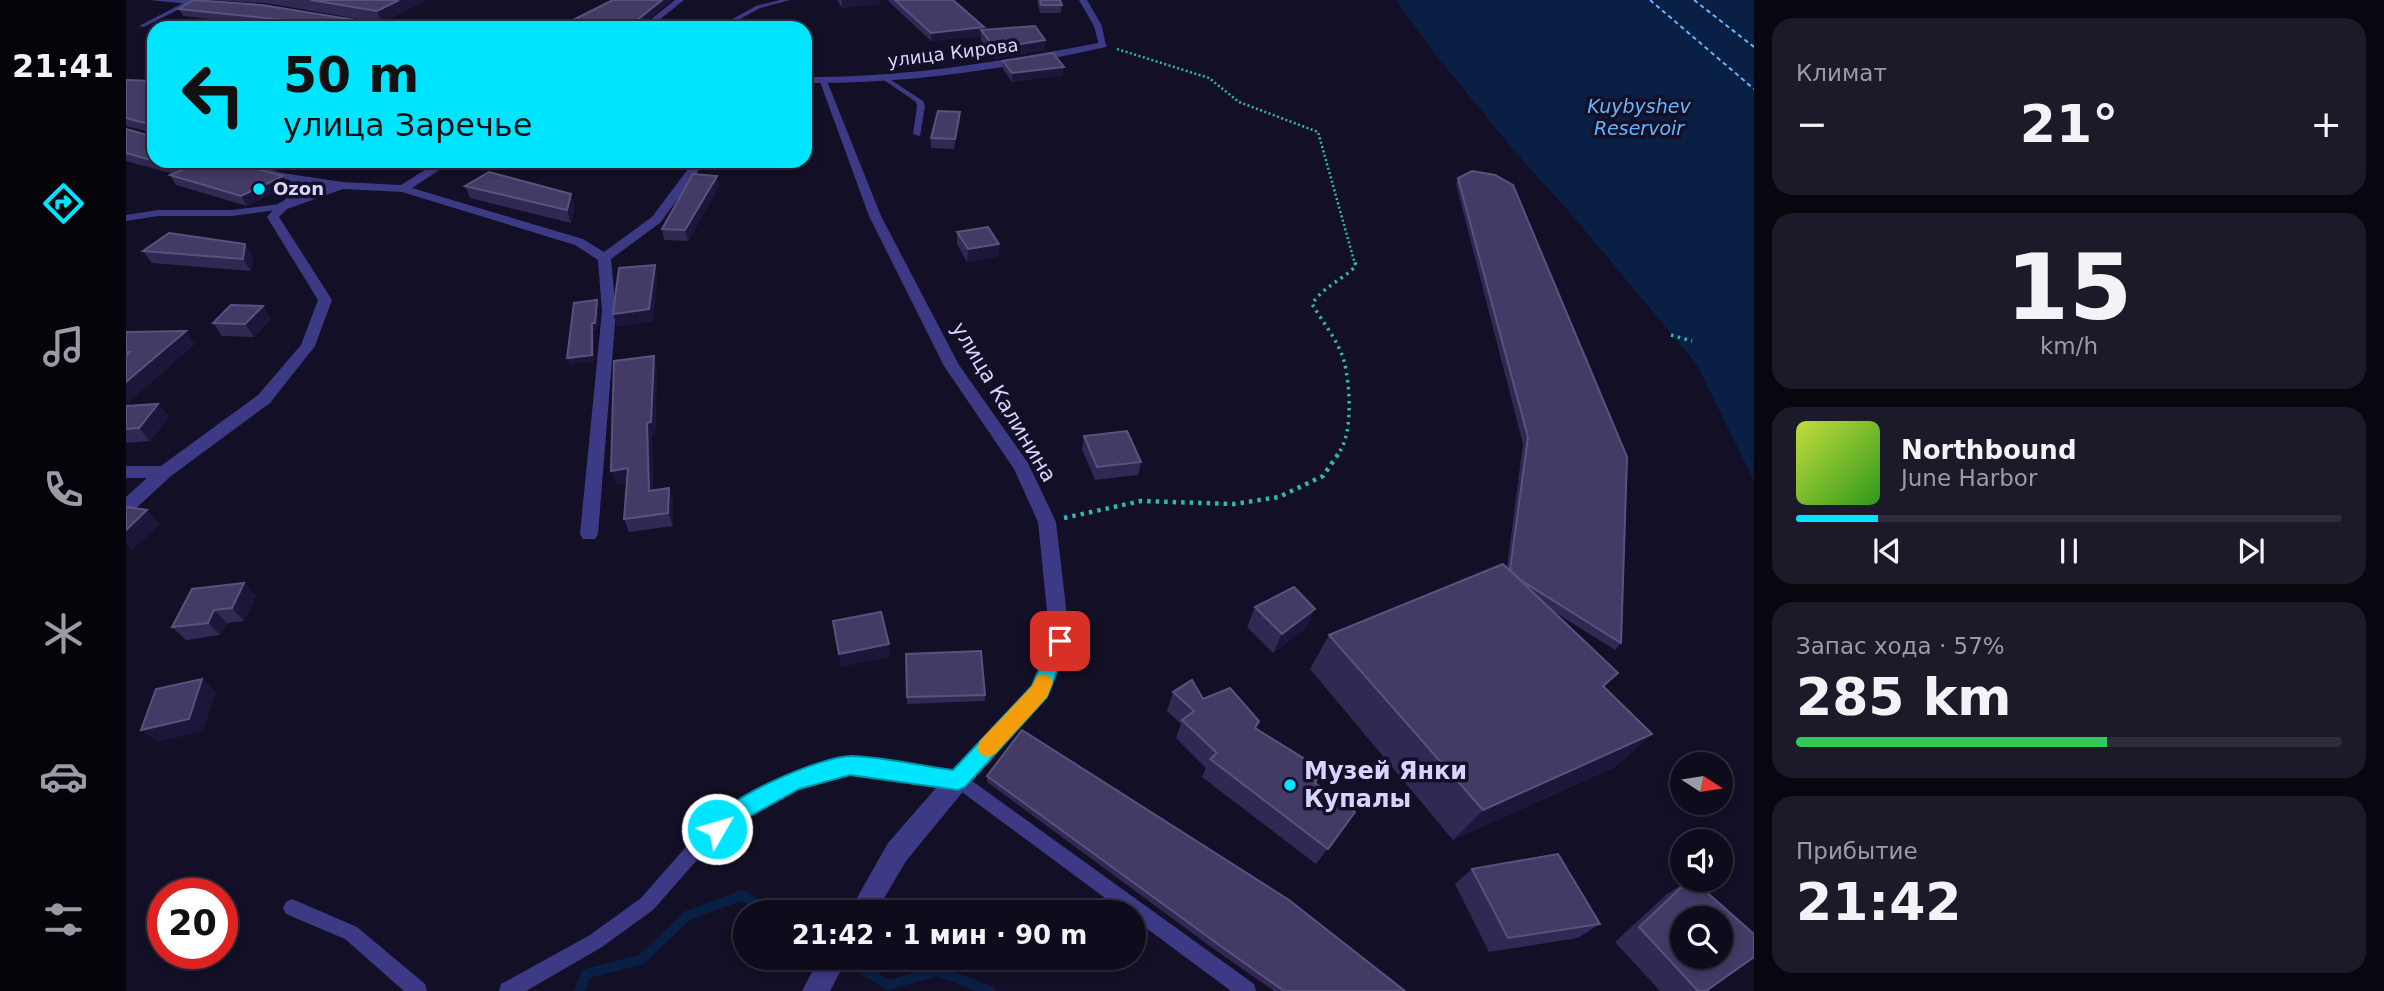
<!DOCTYPE html>
<html lang="ru">
<meta charset="utf-8">
<style>
:root{--surface:#0e0b1c;--page:#1c1929;--text:#f1f3f6;--muted:#9b9ba3;--line:#2e2b3b;--accent:#00e5ff}
body{margin:0;font-family:"DejaVu Sans",sans-serif;background:var(--page);color:var(--text);height:100vh;display:flex;flex-direction:column;font-size:26px;white-space:nowrap}
*{box-sizing:border-box;margin:0}
p{font-size:23px;color:var(--muted)}
.icon{flex:none;width:38px;height:38px;fill:none;stroke:currentColor;stroke-width:2;stroke-linecap:round;stroke-linejoin:round}
.map{position:relative;flex:1;overflow:hidden}
.details{display:flex;flex-direction:column;gap:18px;padding:18px;background:#08060f;width:630px}
.details>*{flex:none}
.top-card{position:absolute;left:21px;top:21px;width:665px;height:147px;border-radius:21px;box-shadow:0 4px 10px #0003,0 0 0 2px var(--line);background:#00e5ff;color:#111;overflow:hidden}
.needle{width:46px;rotate:102deg}
.buttons{position:absolute;left:1544px;top:752px;display:grid;gap:14px}
.buttons a{display:grid;place-items:center;width:63px;height:63px;border-radius:50%;background:var(--surface);box-shadow:0 4px 10px #0003,0 0 0 2px var(--line);font-size:35px}
.speed{position:absolute;left:21px;top:878px;display:flex;gap:14px;font-size:35px;font-weight:700;text-align:center}
.speed>*{display:grid;place-content:center;width:91px;height:91px;border-radius:50%;background:var(--surface);box-shadow:0 4px 10px #0003,0 0 0 2px var(--line);line-height:1}
.speed .limit{border:10px solid #d22;background:#fff;color:#111}
.pin{position:absolute;display:grid;place-items:center;width:60px;height:60px;color:#fff;margin:-30px;border-radius:14px;box-shadow:0 4px 10px #0006}
.me{position:absolute;width:77px;margin:-38px;rotate:52deg;stroke-linejoin:round;filter:drop-shadow(0 0 5px #0008)}
.turn{display:flex;align-items:center;gap:24px;height:147px;padding:0 21px;font-size:32px}
.turn .icon{width:91px;height:91px;stroke-width:2.5}
.turn b{display:block;font-size:49px;line-height:60px}
.big{font-size:52px;font-weight:700;line-height:1.1}
.details .widget{flex:1;display:flex;flex-direction:column;justify-content:center;gap:10px;min-width:0;padding:0 24px;border-radius:21px;background:var(--page)}
.details .dial{align-items:center;gap:0}
.dial b{font-size:91px;line-height:1}
.song{display:flex;align-items:center;gap:21px}
.cover{width:84px;height:84px;border-radius:10px;background:linear-gradient(135deg,hsl(70 70% 55%),hsl(110 70% 35%))}
.played{height:7px;border-radius:4px;background:linear-gradient(90deg,var(--accent) 15%,var(--line) 15%)}
.keys{display:flex;justify-content:space-around;direction:ltr}
.heat{display:flex;justify-content:space-between;align-items:center;font-size:38px;direction:ltr}
.charge{height:10px;border-radius:5px;background:linear-gradient(90deg,#34c759 57%,var(--line) 0)}
.trip{position:absolute;left:607px;top:900px;width:413px;height:70px;border-radius:35px;background:var(--surface);box-shadow:0 4px 10px #0003,0 0 0 2px var(--line);font-weight:700;line-height:70px;text-align:center}
main{display:flex;flex:1;min-height:0}
.dock{display:flex;flex-direction:column;width:126px;justify-content:space-around;align-items:center;background:#06040b;color:var(--muted)}
.dock .icon{width:49px;height:49px}
.dock .current{color:var(--accent)}
.dock b{font-size:32px;color:var(--text)}
.map>svg:first-child{display:block}
</style>
<main>
<nav class="dock">
<b>21:41</b>
<svg class="icon current" aria-label="directions" viewBox="0 0 24 24"><path d="M12 3l9 9-9 9-9-9zM9 14v-3h6M13 9l2 2-2 2"/></svg>
<svg class="icon" aria-label="music" viewBox="0 0 24 24"><path d="M9 18V5l10-2v13"/><circle cx="6" cy="18" r="3"/><circle cx="16" cy="16" r="3"/></svg>
<svg class="icon" aria-label="phone" viewBox="0 0 24 24"><path d="M5 4h4l2 5-3 2q2 4 5 5l2-3 5 2v4C11 20 4 13 5 4z"/></svg>
<svg class="icon" aria-label="climate" viewBox="0 0 24 24"><path d="M12 3v18M4 7l16 10M4 17L20 7"/></svg>
<svg class="icon" aria-label="car" viewBox="0 0 24 24"><path d="M5 17H2v-5l4-1 3-4h7l3 4 3 1v5h-3M9 17h6M6 11h13"/><circle cx="7" cy="17" r="2"/><circle cx="17" cy="17" r="2"/></svg>
<svg class="icon" aria-label="filters" viewBox="0 0 24 24"><path d="M4 7h16M4 17h16"/><circle cx="9" cy="7" r="2"/><circle cx="15" cy="17" r="2"/></svg>
</nav>
<div class="map">
<svg width="1628" height="991" viewBox="0 0 1628 991">
<rect width="100%" height="100%" fill="#130f26"/>
<path fill="#0a1f44" d="M1270,0H1628V481L1571,365L1446,215L1390,153L1304,48Z"/>
<g fill="none" stroke-linecap="round" stroke-linejoin="round">
<g stroke="#0a1f44" stroke-width="10">
<path d="M736,969L762,985L812,971L864,991"/>
<path d="M453,991L460,974L516,959L561,916L616,895L644,912"/>
</g>
<g stroke="#62b6ff" stroke-width="2" stroke-dasharray="4.5 3.5" stroke-linecap="butt">
<path d="M1524,0L1628,89"/>
<path d="M1568,0L1628,47"/>
</g>
<g stroke="#2fb8b0" stroke-width="2.5" stroke-dasharray="2 2.5" stroke-linecap="butt">
<path d="M551,28L555,26"/>
<path d="M991,49L1083,78L1113,102L1192,132L1229,264"/>
</g>
<g stroke="#2fb8b0" stroke-width="3.5" stroke-dasharray="2.5 4.5" stroke-linecap="butt">
<path d="M1545,335L1566,341"/>
<path d="M1214,451C1227,431 1224,384 1218,361C1213,342 1196,321 1186,304C1197,287 1216,280 1230,266L1229,262"/>
</g>
<path stroke="#2fb8b0" stroke-width="4.5" stroke-dasharray="3.5 5" stroke-linecap="butt" d="M938,518L1015,501L1108,504L1153,497L1197,476L1215,450"/>
<g fill="#3d3a85" fill-rule="evenodd">
<path d="M63,0L65,3L18,27L13,26Z"/>
<path d="M654,0H664L634,8L598,28H590L630,6Z"/>
<path d="M755,76H759L797,101L799,106L794,136L787,134L791,106L790,102L755,78Z"/>
<path d="M163,175L170,177L174,194L157,209L106,216H32L0,221V215L32,210H106L154,204L166,193Z"/>
<path d="M724,759L838,775L1128,984L1130,991H1105L1008,919V912H998L829,787L724,773L672,788L617,817L578,852L527,910L476,947L400,991H373L375,984L464,935L515,898L566,840L605,805L663,776Z"/>
<path d="M166,899L231,927L299,984L301,991H278L219,939L160,914L157,908L160,902Z"/>
</g>
<g fill="#3d3a85" fill-rule="evenodd">
<path d="M549,0H558L523,28H514Z"/>
<path d="M953,0H961L976,26L980,47L973,45L968,26Z"/>
<path d="M693,79L701,81L755,216L833,365L902,463L930,522L944,641L921,698L840,788L780,861L750,912H723L762,843L824,772L906,685L924,641L912,522L888,469L818,366L743,216Z"/>
<path d="M93,161H112L157,173L216,182L275,185L313,161H327L286,188L457,239L478,252L526,217L568,161H580L534,223L485,259L490,311L472,534L469,539H457L454,534L476,311L472,260L449,245L276,192L217,189L161,209L153,217L206,300L189,346L144,403L45,476L6,512L0,513V497L21,478H0V466H35L132,395L175,345L192,300L141,217L153,203L201,186L157,179Z"/>
<path d="M694,957H722L704,991H676Z"/>
</g>
<g fill="#3d3a85" fill-rule="evenodd">
<path d="M23,0H63L90,4L86,6Z"/>
<path d="M218,17L264,25L268,28H249L215,22Z"/>
<path d="M977,42L981,45L980,47C881,69 780,84 679,83V77C780,78 878,61 977,42Z"/>
</g>
</g>
<g fill="#312854">
<path d="M82,0H300L256,23L140,3Z"/>
<path d="M545,0L512,28H438L437,25Z"/>
<path d="M711,0H754V4L716,8Z"/>
<path d="M761,0H827L858,27V30L919,40L918,50L869,59L855,40V36L805,41Z"/>
<path d="M911,0H934L936,5L935,13H914Z"/>
<path d="M53,9L243,28H169L57,16Z"/>
<path d="M877,61L937,75L886,82L877,69Z"/>
<path d="M0,80L28,81V161L162,186L121,206L50,185L44,175L47,174L0,161V129L21,135L25,132L0,126Z"/>
<path d="M834,121L828,149L805,148V138Z"/>
<path d="M1332,178L1495,643L1489,650L1427,611L1492,673L1478,687L1526,734L1489,767L1327,840L1184,669L1203,635L1381,567L1397,444L1330,184Z"/>
<path d="M339,186L449,206L445,223L344,198Z"/>
<path d="M593,186L562,241L538,240L536,229Z"/>
<path d="M831,232L873,244L872,256L841,262L831,244Z"/>
<path d="M119,244L127,257L125,271L26,263L17,251Z"/>
<path d="M145,319L128,337L96,336L87,323Z"/>
<path d="M528,356L531,369L529,435L526,436L527,490L543,488L547,501V526L503,532L498,519L500,483L490,484Z"/>
<path d="M32,404L43,417L24,441L0,443V406Z"/>
<path d="M958,436L1015,462L1012,475L969,480L956,449Z"/>
<path d="M118,583L130,596L118,621L101,623L94,635L60,640L46,627Z"/>
<path d="M1129,607L1180,628L1147,653L1121,627Z"/>
<path d="M780,654L859,695V701L781,704Z"/>
<path d="M1047,692L1077,699L1129,728L1189,783L1229,812L1190,864L1076,777L1080,768L1050,738L1055,724L1041,711Z"/>
<path d="M861,776L1279,991H1148L1092,952L861,782Z"/>
<path d="M1346,869L1474,924L1452,938L1363,952L1329,884Z"/>
<path d="M1563,880H1567L1580,991H1534L1489,942L1541,894Z"/>
</g>
<g fill="#1d163a">
<path d="M273,0H300L256,23L251,11Z"/>
<path d="M536,0H545L512,28H499Z"/>
<path d="M716,0H754V4L716,8Z"/>
<path d="M241,22L243,28H230Z"/>
<path d="M858,27L857,33L855,30V36L805,41V33Z"/>
<path d="M919,40L918,50L869,59V48Z"/>
<path d="M938,67L937,75L886,82V73Z"/>
<path d="M834,112V121L828,149L829,139Z"/>
<path d="M157,176L162,186L121,206L115,196Z"/>
<path d="M591,176L593,186L562,241L559,230Z"/>
<path d="M445,194L449,206L445,223L441,210Z"/>
<path d="M119,244L127,257L125,271L117,259Z"/>
<path d="M873,244L872,256L841,262L842,249Z"/>
<path d="M529,265L532,277L527,322L491,327L487,314Z"/>
<path d="M471,300L473,306L472,329L469,330L468,361L444,365L441,358L466,323Z"/>
<path d="M137,306L145,319L128,337L119,324Z"/>
<path d="M60,331L69,344L0,405V382Z"/>
<path d="M528,356L531,369L529,435L526,436L527,504L523,491L521,423Z"/>
<path d="M32,404L43,417L24,441L13,428Z"/>
<path d="M502,468L506,482L490,484L485,471Z"/>
<path d="M543,488L547,501V526L542,513Z"/>
<path d="M21,510L34,524L6,550L0,544V530Z"/>
<path d="M118,583L130,596L118,621L106,608Z"/>
<path d="M1189,609L1180,628L1147,653L1156,634Z"/>
<path d="M88,610L101,623L94,635L82,623Z"/>
<path d="M763,644L764,657L715,667L713,654Z"/>
<path d="M76,679L90,692L77,731L31,742L15,730Z"/>
<path d="M1526,734L1489,767L1327,840L1357,810Z"/>
</g>
<g fill="#433a66" stroke="#5a527e" stroke-width="2" fill-rule="evenodd">
<path d="M67,0L136,5L241,22L230,28H187L196,24L53,9Z"/>
<path d="M185,0H273L251,11Z"/>
<path d="M487,0H536L510,21L499,28H462L437,25Z"/>
<path d="M769,0H827L858,27L805,33Z"/>
<path d="M914,0H934L936,5H915Z"/>
<path d="M909,26L919,40L869,48L855,30Z"/>
<path d="M927,53L938,67L886,73L877,61Z"/>
<path d="M0,80L28,81V161L0,153V129L21,135L25,133L23,124L0,118Z"/>
<path d="M812,111L834,112L829,139L805,138Z"/>
<path d="M29,161H101L157,176L115,196L44,175L58,169Z"/>
<path d="M1346,171L1369,175L1387,185L1501,457L1495,643L1396,581L1384,570L1402,437L1332,178Z"/>
<path d="M363,172L445,194L441,210L339,186Z"/>
<path d="M567,174L591,176L559,230L536,229Z"/>
<path d="M862,227L873,244L842,249L831,232Z"/>
<path d="M43,233L119,244L117,259L17,251Z"/>
<path d="M529,265L523,309L487,314L493,268Z"/>
<path d="M471,300L469,323H466V355L441,358L448,303Z"/>
<path d="M105,305L137,306L119,324L87,323Z"/>
<path d="M60,331L0,382V355L4,352H0V332Z"/>
<path d="M528,356L525,422L521,423L523,491L543,488L542,513L498,519L502,468L485,471L488,361Z"/>
<path d="M32,404L13,428L0,429V406Z"/>
<path d="M1001,431L1015,462L971,467L958,436Z"/>
<path d="M0,507L21,510L0,530Z"/>
<path d="M1377,564L1492,673L1477,686L1526,734L1357,810L1203,635Z"/>
<path d="M118,583L106,608L88,610L82,623L46,627L66,589Z"/>
<path d="M1168,587L1189,609L1156,634L1129,607Z"/>
<path d="M755,612L763,644L713,654L707,621Z"/>
<path d="M855,651L859,695L781,697L780,654Z"/>
<path d="M76,679L63,719L15,730L30,689Z"/>
<path d="M1066,680L1077,699L1104,688L1133,721L1129,728L1195,769L1189,783L1229,812L1202,849L1084,759L1091,753L1056,720L1068,711L1047,692Z"/>
<path d="M896,730L1163,900L1279,991H1158L1096,947L861,776Z"/>
<path d="M1432,854L1474,924L1382,938L1346,869Z"/>
<path d="M1563,880H1567L1628,934V957L1580,991H1572L1513,927ZM1556,919H1594V957H1556Z"/>
</g>
<path fill="#00e5ff" stroke="#0095a6" stroke-width="2" d="M934,633L940,636L943,641L921,697L839,787L832,790L724,775L673,789L619,819L599,836L591,839L584,836L580,829C593,800 694,756 726,756C759,757 794,766 827,770L906,686L927,636Z"/>
<path fill="#f59e0b" d="M917,674L924,676L927,682L921,697L869,754L861,757L854,754L851,748L854,741L906,686L911,676Z"/>
<g fill="#00e5ff" stroke="#130f26" stroke-width="2.5">
<circle cx="133" cy="189" r="7"/>
<circle cx="1164" cy="785" r="7"/>
</g>
<g text-anchor="middle" stroke-width="7" stroke-linejoin="round" paint-order="stroke">
<g font-size="18" fill="#d9d4ff" stroke="#130f26">
<text transform="translate(827 53) rotate(-7)" y="6">улица Кирова</text>
</g>
<g font-size="18" font-weight="bold" fill="#d9d4ff" stroke="#130f26" text-anchor="start">
<text x="147" y="195">Ozon</text>
</g>
<g font-size="19" font-style="italic" fill="#62b6ff" stroke="#130f26">
<text x="1513" y="113">Kuybyshev<tspan x="1513" dy="22">Reservoir</tspan></text>
</g>
<g font-size="21" fill="#d9d4ff" stroke="#130f26">
<text transform="translate(878 402) rotate(59)" y="7">улица Калинина</text>
</g>
<g font-size="24" font-weight="bold" fill="#d9d4ff" stroke="#130f26" text-anchor="start">
<text x="1178" y="779">Музей Янки<tspan x="1178" dy="28">Купалы</tspan></text>
</g>
</g>
</svg>
<div class="buttons">
<a><svg class="needle" viewBox="-14 -14 28 28"><path d="M0-13l5 13h-10z" fill="#e53935"/><path d="M0 13l5-13h-10z" fill="#9b9ba3"/></svg></a>
<a><svg class="icon" aria-label="sound" viewBox="0 0 24 24"><path d="M4 9h4l5-4v14l-5-4H4zM17 9q2 3 0 6"/></svg></a>
<a><svg class="icon" aria-label="search" viewBox="0 0 24 24"><circle cx="10" cy="10" r="6"/><path d="M15 15l6 6"/></svg></a>
</div>
<div class="speed"><div class="limit">20</div></div>
<div class="pin" style="left:934px;top:641px;background:#d93025"><svg class="icon" aria-label="arrive" viewBox="0 0 24 24"><path d="M6 21V4h12l-3 4 3 4H6"/></svg></div>
<svg class="me" style="left:591px;top:829px" viewBox="-20 -20 40 40"><circle r="17" fill="#00e5ff" stroke="#fff" stroke-width="3"/><path d="M0-11L8 9 0 5-8 9z" fill="#fff"/></svg>
<div class="trip">21:42 · 1 мин · 90 m</div>
<div class="top-card">
<div class="turn"><svg class="icon" aria-label="left" viewBox="0 0 24 24"><path d="M17 20v-9H6M10 6l-5 5 5 5"/></svg><div><b>50 m</b>улица Заречье</div></div>
</div>
</div>
<section class="details">
<div class="widget"><p>Климат</p>
<div class="heat"><a>−</a><b class="big">21°</b><a>+</a></div>
</div>
<div class="widget dial"><b>15</b><p>km/h</p></div>
<div class="widget">
<div class="song"><i class="cover"></i><div><b>Northbound</b><p>June Harbor</p></div></div>
<div class="played"></div>
<div class="keys"><svg class="icon" aria-label="previous" viewBox="0 0 24 24"><path d="M18 5L8 12l10 7zM5 5v14"/></svg><svg class="icon" aria-label="pause" viewBox="0 0 24 24"><path d="M8 5v14M16 5v14"/></svg><svg class="icon" aria-label="next" viewBox="0 0 24 24"><path d="M6 5l10 7-10 7zM19 5v14"/></svg></div>
</div>
<div class="widget"><p>Запас хода · 57%</p><b class="big">285 km</b><div class="charge"></div></div>
<div class="widget"><p>Прибытие</p><b class="big">21:42</b></div>
</section>
</main>
